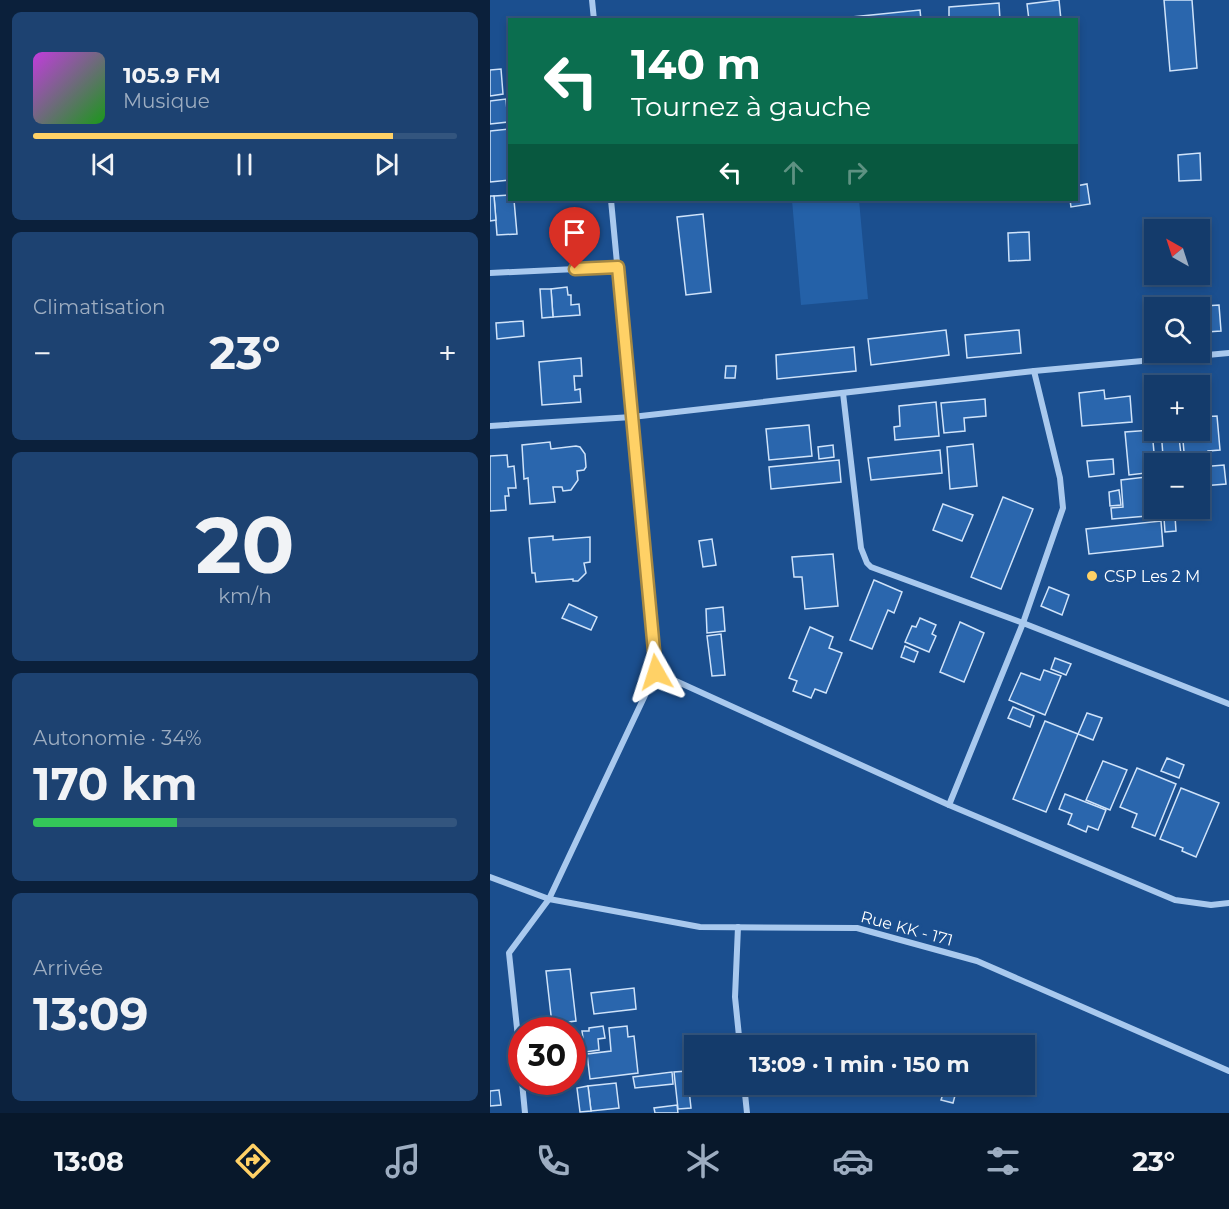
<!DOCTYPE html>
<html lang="fr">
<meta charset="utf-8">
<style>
:root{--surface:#143b6b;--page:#1d4271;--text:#f1f3f6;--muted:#9dadc1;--line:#33557e;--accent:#ffd166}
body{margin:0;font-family:Montserrat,sans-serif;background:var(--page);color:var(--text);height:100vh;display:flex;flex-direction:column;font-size:22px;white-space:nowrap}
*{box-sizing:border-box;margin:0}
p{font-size:20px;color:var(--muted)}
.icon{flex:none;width:33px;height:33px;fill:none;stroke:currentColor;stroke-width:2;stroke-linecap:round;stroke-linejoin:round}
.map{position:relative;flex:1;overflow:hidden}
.sheet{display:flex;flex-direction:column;gap:12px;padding:12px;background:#0b203b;width:490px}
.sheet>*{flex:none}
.guide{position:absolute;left:18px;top:18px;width:570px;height:183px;border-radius:0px;box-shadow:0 3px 9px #0003,0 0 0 2px var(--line);background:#0b6e4f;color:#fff;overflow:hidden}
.needle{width:39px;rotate:321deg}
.buttons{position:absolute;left:654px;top:219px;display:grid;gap:12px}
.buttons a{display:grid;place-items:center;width:66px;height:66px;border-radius:0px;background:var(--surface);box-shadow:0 3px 9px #0003,0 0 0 2px var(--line);font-size:30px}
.speed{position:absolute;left:18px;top:1017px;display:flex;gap:12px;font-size:30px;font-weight:700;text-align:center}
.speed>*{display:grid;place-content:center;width:78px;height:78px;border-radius:50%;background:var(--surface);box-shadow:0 3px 9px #0003,0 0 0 2px var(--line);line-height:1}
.speed .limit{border:9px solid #d22;background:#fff;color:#111}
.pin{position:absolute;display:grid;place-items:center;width:51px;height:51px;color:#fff;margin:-62px -26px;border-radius:50% 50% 50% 0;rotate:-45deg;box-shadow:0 0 6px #0007}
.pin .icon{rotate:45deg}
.me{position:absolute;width:66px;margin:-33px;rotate:354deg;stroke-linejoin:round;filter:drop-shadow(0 0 4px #0008)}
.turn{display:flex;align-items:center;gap:21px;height:126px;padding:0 24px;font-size:27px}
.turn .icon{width:78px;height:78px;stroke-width:2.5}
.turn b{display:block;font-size:42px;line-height:51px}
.lanes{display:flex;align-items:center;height:57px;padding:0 24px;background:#0003;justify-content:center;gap:30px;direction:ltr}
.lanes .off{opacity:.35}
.big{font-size:45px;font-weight:700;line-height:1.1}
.sheet .widget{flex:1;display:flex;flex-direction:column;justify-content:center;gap:9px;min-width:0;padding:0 21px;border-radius:9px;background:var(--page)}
.sheet .dial{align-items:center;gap:0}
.dial b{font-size:78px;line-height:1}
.song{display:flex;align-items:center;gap:18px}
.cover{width:72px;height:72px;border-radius:9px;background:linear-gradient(135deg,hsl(290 70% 55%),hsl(120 70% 35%))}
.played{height:6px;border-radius:3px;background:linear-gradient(90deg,var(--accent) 85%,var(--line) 85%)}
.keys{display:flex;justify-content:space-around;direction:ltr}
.heat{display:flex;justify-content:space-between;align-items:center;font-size:33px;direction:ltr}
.charge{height:9px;border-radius:4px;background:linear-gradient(90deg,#34c759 34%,var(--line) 0)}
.trip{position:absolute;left:194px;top:1035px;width:351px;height:60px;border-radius:0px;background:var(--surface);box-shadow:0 3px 9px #0003,0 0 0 2px var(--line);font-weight:700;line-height:60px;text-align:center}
.dock{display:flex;height:96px;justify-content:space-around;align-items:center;background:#08182b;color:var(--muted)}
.dock .icon{width:42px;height:42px}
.dock .current{color:var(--accent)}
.dock b{font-size:27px;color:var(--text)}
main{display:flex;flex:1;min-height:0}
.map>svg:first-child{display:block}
</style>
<main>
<section class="sheet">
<div class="widget">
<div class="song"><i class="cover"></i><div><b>105.9 FM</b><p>Musique</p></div></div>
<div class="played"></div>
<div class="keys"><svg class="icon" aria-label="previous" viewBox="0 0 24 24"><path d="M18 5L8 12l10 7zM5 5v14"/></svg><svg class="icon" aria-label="pause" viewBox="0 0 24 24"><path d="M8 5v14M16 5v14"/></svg><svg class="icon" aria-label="next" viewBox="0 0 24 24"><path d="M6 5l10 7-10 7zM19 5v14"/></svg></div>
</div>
<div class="widget"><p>Climatisation</p>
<div class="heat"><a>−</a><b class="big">23°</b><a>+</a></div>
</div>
<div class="widget dial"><b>20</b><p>km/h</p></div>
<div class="widget"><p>Autonomie · 34%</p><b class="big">170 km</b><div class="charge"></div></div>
<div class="widget"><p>Arrivée</p><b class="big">13:09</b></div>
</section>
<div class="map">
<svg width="739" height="1113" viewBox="0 0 739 1113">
<rect width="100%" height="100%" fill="#1b4f8f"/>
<path fill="#2461a8" d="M302,200H369L378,299L311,305Z"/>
<g fill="#2a66ad" stroke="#cfe3fa" stroke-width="1.5">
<path d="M569,0L571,20H539L537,4Z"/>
<path d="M674,0H702L707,68L680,71Z"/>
<path d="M509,3L510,20H459V7Z"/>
<path d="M430,10L431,20H352V18Z"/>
<path d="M11,69L13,94L0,96V70Z"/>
<path d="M16,99L18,122L0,124V101Z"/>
<path d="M19,129L20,180L0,182V131Z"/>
<path d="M710,153L711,180L689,181L688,155Z"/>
<path d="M597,184L600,204L581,207L580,200H586V186Z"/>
<path d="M20,195V200H24L27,234L7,235L4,196Z"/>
<path d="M0,196H4L6,220L0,221Z"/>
<path d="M213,214L221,292L196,295L187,217Z"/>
<path d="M539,232L540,260L519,261L518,233Z"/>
<path d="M77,287L78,295H81V305L89,304L90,315L63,317L61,289Z"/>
<path d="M50,289H61L63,317L52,318Z"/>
<path d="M729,305L731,331L716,332L714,306Z"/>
<path d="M33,321L34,336L7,339L6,323Z"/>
<path d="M456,330L459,355L381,365L378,339Z"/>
<path d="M529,330L531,353L477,358L475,335Z"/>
<path d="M364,347L366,371L287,379L286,355Z"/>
<path d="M91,358L92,376H84L85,390L90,389L91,402L52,405L49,362Z"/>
<path d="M236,366H246L245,378H235Z"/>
<path d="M614,390L615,399L640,396L642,422L592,426L589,393Z"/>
<path d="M495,399L496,416L474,418L475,431L454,433L451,403Z"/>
<path d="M446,402L449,436L405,440L404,427L410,426L409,406Z"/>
<path d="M727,416L730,450L718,451V456L710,457V462L695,463L692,430H710V417Z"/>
<path d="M319,425L322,456L279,460L276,429Z"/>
<path d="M662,430L665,464L664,472L639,475L635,432Z"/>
<path d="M671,430H688L691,454L673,456Z"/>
<path d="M60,442L61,449L86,446L90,447L95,454L96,467L94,470L87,471L88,480L81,490L73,491L72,487H63L65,502L40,504L38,478L34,479L32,445Z"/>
<path d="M483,444L487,486L460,489L457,447Z"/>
<path d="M343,445L344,457L329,459L328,447Z"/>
<path d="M450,450L452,473L381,480L378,458Z"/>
<path d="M17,455L18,467L24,466L26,488H18L19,496H15L16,510L0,511V456Z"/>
<path d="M623,459L624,474L599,477L597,461Z"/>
<path d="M349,460L351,482L281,489L279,467Z"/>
<path d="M734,465L736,484L712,486L710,467Z"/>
<path d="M664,476V508H669V515L622,519L621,508L633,507L631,480Z"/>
<path d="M629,490L631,505L620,506L619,492Z"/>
<path d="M513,497L543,509L511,589L481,577Z"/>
<path d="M453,504L483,515L472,541L443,530Z"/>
<path d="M685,516L686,531L675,532L674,518Z"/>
<path d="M671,521L673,546L599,554L596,529Z"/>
<path d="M63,536V540L100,537V562L94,563L96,573L88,581H83V579L46,582L45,573H42L39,538Z"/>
<path d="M222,539L226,565L213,567L209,541Z"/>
<path d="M343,554L348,606L315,609L312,577H304L302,557Z"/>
<path d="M384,580L412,592L404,613L398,610L382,649L360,640Z"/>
<path d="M559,587L579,595L572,615L551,606Z"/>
<path d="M79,604L107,617L101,630L72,618Z"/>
<path d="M233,607L235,631L217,633L216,609Z"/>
<path d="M430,618L446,625L442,634L446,636L439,652L415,642L422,626L426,627Z"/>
<path d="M470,622L494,633L474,682L450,672Z"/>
<path d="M320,627L343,637L339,648L352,653L336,693L325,689L321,698L303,691L307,681L299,678Z"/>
<path d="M231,634L235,675L222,676L217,636Z"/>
<path d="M415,646L428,652L424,662L411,657Z"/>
<path d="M565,658L581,664L576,675L561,669Z"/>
<path d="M554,670L571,676L555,715L519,700L531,673L550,680Z"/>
<path d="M523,707L544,716L540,727L518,718Z"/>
<path d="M597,713L612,718L603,740L588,734Z"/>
<path d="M555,721L588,734L556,812L523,799Z"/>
<path d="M677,758L694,765L689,778L671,771Z"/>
<path d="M613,761L637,770L620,810L596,800Z"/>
<path d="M647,768L686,784L665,836L642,827L647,814L630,807Z"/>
<path d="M691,788L729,803L706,857L692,851L693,848L670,839Z"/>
<path d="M575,794L616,810L608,830L598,826L596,832L578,824L582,814L569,809Z"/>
<path d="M80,969L86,1021L62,1024L56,971Z"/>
<path d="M144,988L146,1009L104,1014L101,993Z"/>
<path d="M113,1026L115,1038L108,1039L109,1050L95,1052L92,1031H99V1028Z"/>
<path d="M137,1026L138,1037L144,1036L148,1073L100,1079L97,1054L121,1051L119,1028Z"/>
<path d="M197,1071L201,1108L188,1109L184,1072Z"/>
<path d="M182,1072L183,1084L145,1088L143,1077Z"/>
<path d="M126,1083L129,1108L101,1111L98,1086Z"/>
<path d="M456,1085L467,1088L463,1103L451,1100Z"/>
<path d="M98,1086L101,1111L90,1112L87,1088Z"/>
<path d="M9,1090L11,1105L0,1106V1091Z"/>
<path d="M187,1105L188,1113H165L164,1108Z"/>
</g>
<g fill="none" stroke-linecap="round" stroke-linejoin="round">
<g stroke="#a9c9ee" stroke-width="6">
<path d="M102,0L104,20"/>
<path d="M0,273L128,267"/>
<path d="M353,393L371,548L377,563L381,567L533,623L739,704"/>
<path d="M0,426L142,417L544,371L739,353"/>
<path d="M166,672L459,805L685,900L721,905L739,903"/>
<path d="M459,805L533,623L573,508L570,478L544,371"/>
<path d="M0,877L59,899L210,927L367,928L487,961L739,1071"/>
<path d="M248,927L245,997L250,1046"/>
<path d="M32,1075L19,953L59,899L166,672L121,200"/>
<path d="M32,1082L35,1113"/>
<path d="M254,1084L257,1113"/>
</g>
</g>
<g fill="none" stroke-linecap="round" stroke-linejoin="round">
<g stroke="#a68842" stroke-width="15">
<path id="route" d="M85,269L128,267L166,672"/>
</g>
<use href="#route" stroke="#ffd166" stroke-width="10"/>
</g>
<circle fill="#ffd166" stroke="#1b4f8f" stroke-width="2" cx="602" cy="576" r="6"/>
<g text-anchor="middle" stroke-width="6" stroke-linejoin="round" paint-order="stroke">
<g font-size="16" fill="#fff" stroke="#1b4f8f" text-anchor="start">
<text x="614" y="582">CSP Les 2 M</text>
</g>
<g font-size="16" fill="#fff" stroke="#1b4f8f">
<text transform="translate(417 928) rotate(15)" y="6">Rue KK - 171</text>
</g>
</g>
</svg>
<div class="buttons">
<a><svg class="needle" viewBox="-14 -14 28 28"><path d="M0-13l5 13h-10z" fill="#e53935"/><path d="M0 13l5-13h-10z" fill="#9dadc1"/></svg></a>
<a><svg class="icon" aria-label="search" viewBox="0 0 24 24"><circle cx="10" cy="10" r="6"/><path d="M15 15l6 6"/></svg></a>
<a>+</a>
<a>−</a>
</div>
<div class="speed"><div class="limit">30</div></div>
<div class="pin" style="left:85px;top:269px;background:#d93025"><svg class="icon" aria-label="arrive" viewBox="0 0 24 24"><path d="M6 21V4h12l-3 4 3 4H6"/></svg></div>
<svg class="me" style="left:166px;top:672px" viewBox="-20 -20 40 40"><path d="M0-17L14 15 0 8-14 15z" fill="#ffd166" stroke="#fff" stroke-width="4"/></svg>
<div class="trip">13:09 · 1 min · 150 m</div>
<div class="guide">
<div class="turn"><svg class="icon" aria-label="left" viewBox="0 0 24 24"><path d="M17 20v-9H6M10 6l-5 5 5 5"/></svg><div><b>140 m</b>Tournez à gauche</div></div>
<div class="lanes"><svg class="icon" aria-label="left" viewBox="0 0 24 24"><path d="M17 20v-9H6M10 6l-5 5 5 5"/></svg><svg class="icon off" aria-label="ahead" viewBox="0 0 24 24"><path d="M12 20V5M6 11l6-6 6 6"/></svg><svg class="icon off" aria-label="right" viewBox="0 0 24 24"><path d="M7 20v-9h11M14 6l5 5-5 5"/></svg></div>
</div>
</div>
</main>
<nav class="dock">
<b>13:08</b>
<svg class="icon current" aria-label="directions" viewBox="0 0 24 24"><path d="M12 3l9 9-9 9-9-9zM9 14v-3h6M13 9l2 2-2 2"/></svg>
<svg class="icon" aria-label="music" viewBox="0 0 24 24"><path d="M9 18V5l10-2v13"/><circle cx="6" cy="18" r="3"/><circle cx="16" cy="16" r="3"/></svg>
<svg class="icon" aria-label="phone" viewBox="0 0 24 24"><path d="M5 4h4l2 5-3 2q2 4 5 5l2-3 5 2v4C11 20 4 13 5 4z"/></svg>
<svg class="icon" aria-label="climate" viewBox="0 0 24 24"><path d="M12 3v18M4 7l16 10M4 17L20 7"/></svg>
<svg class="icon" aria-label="car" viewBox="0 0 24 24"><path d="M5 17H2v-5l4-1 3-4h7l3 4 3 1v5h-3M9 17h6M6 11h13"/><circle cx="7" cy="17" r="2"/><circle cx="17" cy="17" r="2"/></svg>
<svg class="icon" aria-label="filters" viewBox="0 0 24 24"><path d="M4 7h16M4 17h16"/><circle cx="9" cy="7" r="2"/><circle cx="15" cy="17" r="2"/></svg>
<b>23°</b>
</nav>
